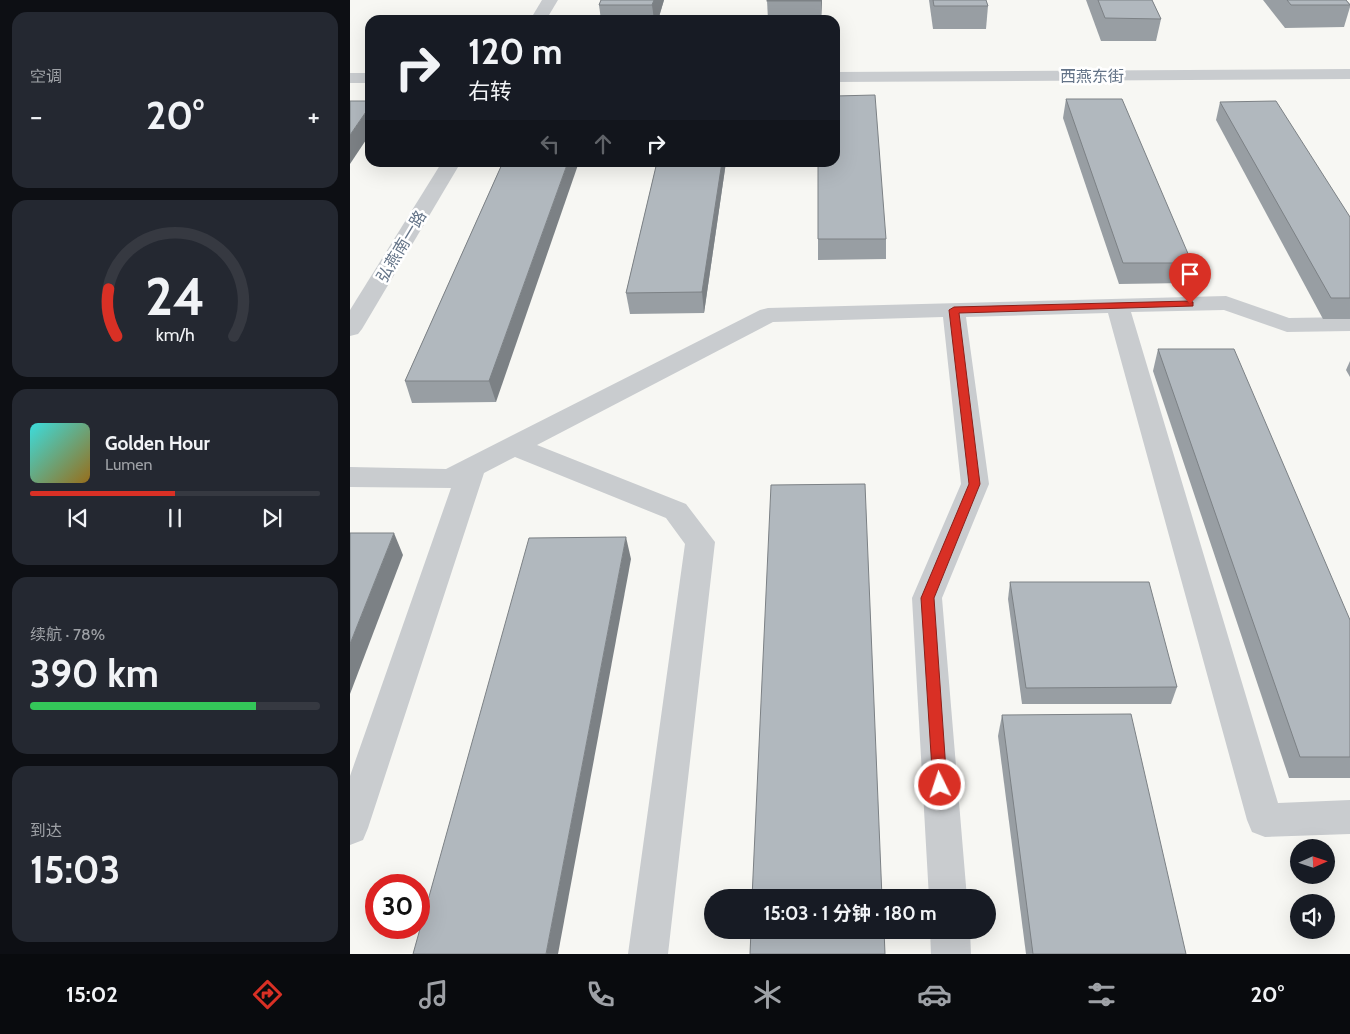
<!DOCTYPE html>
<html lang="zh">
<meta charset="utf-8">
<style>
:root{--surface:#171b24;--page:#242831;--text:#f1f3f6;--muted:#9ea1a6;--line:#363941;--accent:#d93025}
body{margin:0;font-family:Cabin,"Noto Sans SC",sans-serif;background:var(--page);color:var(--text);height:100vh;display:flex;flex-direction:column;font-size:19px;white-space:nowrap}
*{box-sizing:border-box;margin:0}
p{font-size:16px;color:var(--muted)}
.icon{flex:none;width:28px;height:28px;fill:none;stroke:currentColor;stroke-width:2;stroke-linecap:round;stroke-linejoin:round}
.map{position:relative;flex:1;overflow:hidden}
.sheet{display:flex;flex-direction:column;gap:12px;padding:12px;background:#0d0f14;width:350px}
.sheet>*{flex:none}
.hud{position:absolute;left:15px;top:15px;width:475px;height:152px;border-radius:15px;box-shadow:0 5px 20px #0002;background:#171b24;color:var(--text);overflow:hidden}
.needle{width:32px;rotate:87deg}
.controls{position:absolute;left:940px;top:839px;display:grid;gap:10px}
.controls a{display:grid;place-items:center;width:45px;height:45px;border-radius:50%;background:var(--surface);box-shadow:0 5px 20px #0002;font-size:25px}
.speed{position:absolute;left:15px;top:874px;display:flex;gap:10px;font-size:25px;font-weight:700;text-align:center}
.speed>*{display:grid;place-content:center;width:65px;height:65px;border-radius:50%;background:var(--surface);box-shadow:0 5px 20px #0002;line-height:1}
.speed .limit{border:8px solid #d22;background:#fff;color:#111}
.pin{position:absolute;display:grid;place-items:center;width:42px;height:42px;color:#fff;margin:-51px -21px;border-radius:50% 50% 50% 0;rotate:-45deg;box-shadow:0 0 5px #0007}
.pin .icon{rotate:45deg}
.me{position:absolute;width:55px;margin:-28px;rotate:356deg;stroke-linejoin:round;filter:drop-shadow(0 0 4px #0008)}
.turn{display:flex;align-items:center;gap:18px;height:105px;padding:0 20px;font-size:22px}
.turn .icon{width:65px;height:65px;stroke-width:2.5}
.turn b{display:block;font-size:35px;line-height:42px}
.lanes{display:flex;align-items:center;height:48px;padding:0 20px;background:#0003;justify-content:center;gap:25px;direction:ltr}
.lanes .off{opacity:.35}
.big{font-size:38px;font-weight:700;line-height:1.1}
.sheet .tile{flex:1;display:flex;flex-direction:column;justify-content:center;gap:8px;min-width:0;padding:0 18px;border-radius:15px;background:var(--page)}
.sheet .dial{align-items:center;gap:0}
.dial svg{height:130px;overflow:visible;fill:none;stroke:var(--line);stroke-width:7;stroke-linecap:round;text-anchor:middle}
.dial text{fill:var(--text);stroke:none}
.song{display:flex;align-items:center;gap:15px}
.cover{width:60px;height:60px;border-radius:8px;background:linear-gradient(135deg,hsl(180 70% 55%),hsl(40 70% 35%))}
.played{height:5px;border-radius:2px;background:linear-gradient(90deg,var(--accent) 50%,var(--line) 50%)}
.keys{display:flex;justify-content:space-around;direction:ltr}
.heat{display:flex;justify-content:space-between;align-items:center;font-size:28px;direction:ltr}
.charge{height:8px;border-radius:4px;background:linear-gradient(90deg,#34c759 78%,var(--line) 0)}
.trip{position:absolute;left:354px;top:889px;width:292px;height:50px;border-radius:25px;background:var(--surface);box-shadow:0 5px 20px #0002;font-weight:700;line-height:50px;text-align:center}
.dock{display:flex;height:80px;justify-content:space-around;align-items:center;background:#090b0e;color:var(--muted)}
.dock .icon{width:35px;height:35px}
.dock .on{color:var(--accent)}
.dock b{font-size:22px;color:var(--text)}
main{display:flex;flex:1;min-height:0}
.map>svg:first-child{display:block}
</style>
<main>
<section class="sheet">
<div class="tile"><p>空调</p>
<div class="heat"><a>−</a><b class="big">20°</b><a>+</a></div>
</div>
<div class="tile dial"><svg viewBox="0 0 100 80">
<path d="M14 69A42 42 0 1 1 86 69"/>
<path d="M14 69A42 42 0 0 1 9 40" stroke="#d93025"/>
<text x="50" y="56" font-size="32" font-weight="700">24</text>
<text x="50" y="72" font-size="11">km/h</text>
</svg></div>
<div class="tile">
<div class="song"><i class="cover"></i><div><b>Golden Hour</b><p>Lumen</p></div></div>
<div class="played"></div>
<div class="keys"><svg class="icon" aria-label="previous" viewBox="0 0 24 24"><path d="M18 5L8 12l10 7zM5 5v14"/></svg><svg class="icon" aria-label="pause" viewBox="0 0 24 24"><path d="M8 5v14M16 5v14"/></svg><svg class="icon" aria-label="next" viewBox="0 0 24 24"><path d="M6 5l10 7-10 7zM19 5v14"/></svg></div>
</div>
<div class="tile"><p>续航 · 78%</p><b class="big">390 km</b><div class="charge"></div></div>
<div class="tile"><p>到达</p><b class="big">15:03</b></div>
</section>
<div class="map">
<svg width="1000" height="954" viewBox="0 0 1000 954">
<rect width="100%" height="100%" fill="#f7f7f3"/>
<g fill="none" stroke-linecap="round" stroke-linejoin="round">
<g fill="#c9cccf" fill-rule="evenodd">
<path d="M1000,69V79L485,82V72Z"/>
<rect x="0" y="73" width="20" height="10"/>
<path d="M876,296L939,318L1000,317V331L937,332L874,310L781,312L928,803L1000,800V834L915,837L902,832L897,820L758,313L616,317L639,484L592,598L617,898H579L562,598L611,484L593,317L423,322L187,445L336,504L365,542L318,954H278L335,544L316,518L165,457L134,473L18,828L13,840L0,845V776L101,488L0,487V467L96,469L410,310L418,308Z"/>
<path d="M580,930H620L621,954H581Z"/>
</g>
<g fill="#c9cccf" fill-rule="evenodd">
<path d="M192,0H208L196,20H180Z"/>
<path d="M92,162H111L12,329L8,334L0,336V310Z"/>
</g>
</g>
<g fill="#989ea3">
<path d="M251,0H314L308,20H251L249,5Z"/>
<path d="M417,0H472L471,20H418Z"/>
<path d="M579,0H636L638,6L636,29H583Z"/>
<path d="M736,0H802L811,19L806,41H751Z"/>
<path d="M913,0H996L1000,4V7L994,27L935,28Z"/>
<path d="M716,99L842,263L837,283L769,284L713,118Z"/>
<path d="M870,102L1000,217V319H973L866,120Z"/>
<path d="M153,162L146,402L62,403L55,381Z"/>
<path d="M307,162H376L354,313L280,314L276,293Z"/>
<path d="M468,239H536V259L468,260Z"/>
<path d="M808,349L1000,620V778H939L803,371Z"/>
<path d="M1000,361V377L996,370Z"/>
<path d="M660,582L827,687L821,704H672L658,599Z"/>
<path d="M652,715L836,954H676L648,736Z"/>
</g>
<g fill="#7c8185">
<path d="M304,0H314L308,20H304L302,5Z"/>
<path d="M471,0H472L471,20Z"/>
<path d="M20,106V134L0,164V135Z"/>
<path d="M218,162H229L146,402L139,381Z"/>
<path d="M372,162H376L354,313L352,292Z"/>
<path d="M44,533L53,555L0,694V644Z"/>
<path d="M276,537L281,559L208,954H196Z"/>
</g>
<g fill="#b1b8be" stroke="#7c8185">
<path d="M251,0H304L302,5H249Z"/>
<rect x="417" y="0" width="54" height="1"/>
<path d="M583,0H636L638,6H584Z"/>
<path d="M748,0H802L811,19L755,18Z"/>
<path d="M937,0H996L1000,5H941Z"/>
<path d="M525,95L536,239H468V162H485V96Z"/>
<path d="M716,99H772L842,263H773Z"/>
<path d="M0,101H20V106L0,135Z"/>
<path d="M926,101L1000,217V298H981L870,102Z"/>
<path d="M153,162H218L139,381H55Z"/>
<path d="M307,162H372L352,292L276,293Z"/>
<path d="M808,349H884L1000,620V757H950Z"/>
<path d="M515,484L532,898H402L421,485Z"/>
<path d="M0,533H44L0,644Z"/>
<path d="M276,537L196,954H63L179,538Z"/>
<path d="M660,582H799L827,687L676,688Z"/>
<path d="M781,714L836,954H683L652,715Z"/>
<path d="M401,930H534L535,954H400Z"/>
</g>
<path fill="#d93025" stroke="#8d1f18" d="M840,301L843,302V306L609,313L630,484L584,598L597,785L595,790L590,792L585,790L583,785L571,598L619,484L599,310L604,307Z"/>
<g text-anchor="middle" stroke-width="5" stroke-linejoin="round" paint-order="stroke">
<g font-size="16" fill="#637387" stroke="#fff">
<text x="742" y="82">西燕东街</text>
<text transform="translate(51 246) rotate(-59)" y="6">弘燕南一路</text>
</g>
</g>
</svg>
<div class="controls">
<a><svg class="needle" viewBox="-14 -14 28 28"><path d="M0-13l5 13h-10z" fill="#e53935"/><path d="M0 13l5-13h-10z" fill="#9ea1a6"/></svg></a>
<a><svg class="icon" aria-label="sound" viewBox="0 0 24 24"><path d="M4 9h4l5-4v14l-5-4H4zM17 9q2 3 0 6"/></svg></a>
</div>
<div class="speed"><div class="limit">30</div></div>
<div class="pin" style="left:840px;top:304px;background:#d93025"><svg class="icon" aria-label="arrive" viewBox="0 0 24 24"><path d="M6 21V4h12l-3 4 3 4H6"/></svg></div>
<svg class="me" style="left:590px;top:785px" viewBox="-20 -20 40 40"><circle r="17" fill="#d93025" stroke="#fff" stroke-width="3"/><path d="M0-11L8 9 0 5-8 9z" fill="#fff"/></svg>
<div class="trip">15:03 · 1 分钟 · 180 m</div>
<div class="hud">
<div class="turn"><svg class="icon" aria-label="right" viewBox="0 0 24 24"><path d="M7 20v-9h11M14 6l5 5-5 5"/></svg><div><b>120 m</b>右转</div></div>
<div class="lanes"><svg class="icon off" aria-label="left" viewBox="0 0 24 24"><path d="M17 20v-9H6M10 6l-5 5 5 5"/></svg><svg class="icon off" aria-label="ahead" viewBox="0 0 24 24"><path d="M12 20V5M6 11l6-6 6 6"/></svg><svg class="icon" aria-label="right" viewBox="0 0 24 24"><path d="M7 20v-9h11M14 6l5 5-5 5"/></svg></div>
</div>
</div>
</main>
<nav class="dock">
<b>15:02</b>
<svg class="icon on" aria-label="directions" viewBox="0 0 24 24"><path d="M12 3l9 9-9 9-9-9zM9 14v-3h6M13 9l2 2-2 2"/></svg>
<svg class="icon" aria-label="music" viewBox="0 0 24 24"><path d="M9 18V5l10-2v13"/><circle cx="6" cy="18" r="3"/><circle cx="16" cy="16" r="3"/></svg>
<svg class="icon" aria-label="phone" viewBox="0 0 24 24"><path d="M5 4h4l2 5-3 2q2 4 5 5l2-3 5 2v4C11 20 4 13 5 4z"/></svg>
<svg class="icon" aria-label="climate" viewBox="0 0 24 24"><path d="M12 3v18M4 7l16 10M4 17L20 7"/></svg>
<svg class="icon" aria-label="car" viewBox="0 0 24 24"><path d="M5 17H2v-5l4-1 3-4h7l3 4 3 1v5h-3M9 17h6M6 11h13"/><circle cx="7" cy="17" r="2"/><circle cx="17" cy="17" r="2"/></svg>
<svg class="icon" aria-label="filters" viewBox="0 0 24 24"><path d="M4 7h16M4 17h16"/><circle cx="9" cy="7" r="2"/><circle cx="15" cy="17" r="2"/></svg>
<b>20°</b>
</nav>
